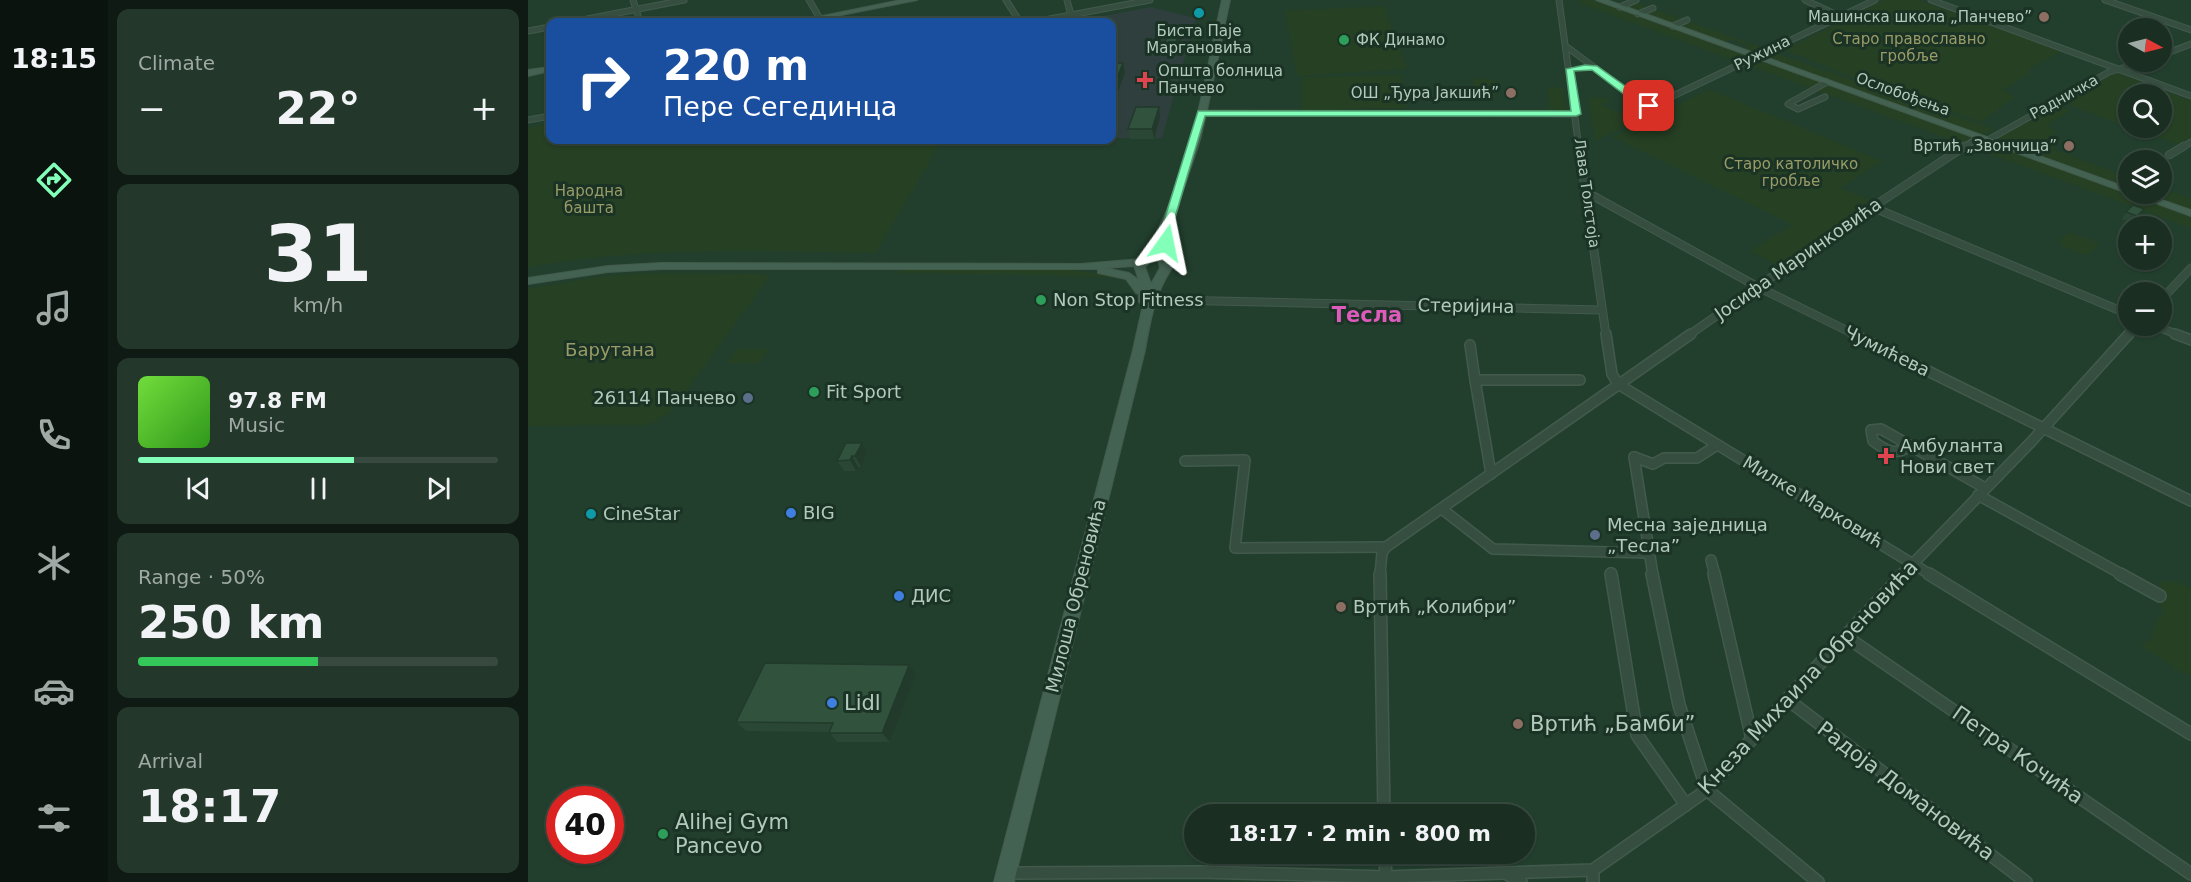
<!DOCTYPE html>
<meta charset="utf-8">
<style>
:root{--surface:#1a2f22;--page:#23372a;--text:#f1f3f6;--muted:#9fa9a5;--line:#384a40;--accent:#82ffb8}
body{margin:0;font-family:"DejaVu Sans",sans-serif;background:var(--page);color:var(--text);height:100vh;display:flex;flex-direction:column;font-size:22px;white-space:nowrap}
*{box-sizing:border-box;margin:0}
p{font-size:20px;color:var(--muted)}
.icon{flex:none;width:33px;height:33px;fill:none;stroke:currentColor;stroke-width:2;stroke-linecap:round;stroke-linejoin:round}
.map{position:relative;flex:1;overflow:hidden}
.drawer{display:flex;flex-direction:column;gap:9px;padding:9px;background:#0e1a13;width:420px}
.drawer>*{flex:none}
.banner{position:absolute;left:18px;top:18px;width:570px;height:126px;border-radius:12px;box-shadow:0 2px 4px #0004,0 0 0 2px var(--line);background:#1a4fa0;color:#fff;overflow:hidden}
.needle{width:39px;rotate:97deg}
.controls{position:absolute;left:1590px;top:18px;display:grid;gap:12px}
.controls a{display:grid;place-items:center;width:54px;height:54px;border-radius:50%;background:var(--surface);box-shadow:0 2px 4px #0004,0 0 0 2px var(--line);font-size:30px}
.speed{position:absolute;left:18px;top:786px;display:flex;gap:12px;font-size:30px;font-weight:700;text-align:center}
.speed>*{display:grid;place-content:center;width:78px;height:78px;border-radius:50%;background:var(--surface);box-shadow:0 2px 4px #0004,0 0 0 2px var(--line);line-height:1}
.speed .limit{border:9px solid #d22;background:#fff;color:#111}
.pin{position:absolute;display:grid;place-items:center;width:51px;height:51px;color:#fff;margin:-26px;border-radius:12px;box-shadow:0 3px 9px #0006}
.me{position:absolute;width:66px;margin:-33px;rotate:12deg;stroke-linejoin:round;filter:drop-shadow(0 0 4px #0008)}
.turn{display:flex;align-items:center;gap:21px;height:126px;padding:0 18px;font-size:27px}
.turn .icon{width:78px;height:78px;stroke-width:2.5}
.turn b{display:block;font-size:42px;line-height:51px}
.big{font-size:45px;font-weight:700;line-height:1.1}
.drawer .widget{flex:1;display:flex;flex-direction:column;justify-content:center;gap:9px;min-width:0;padding:0 21px;border-radius:12px;background:var(--page)}
.drawer .dial{align-items:center;gap:0}
.dial b{font-size:78px;line-height:1}
.song{display:flex;align-items:center;gap:18px}
.cover{width:72px;height:72px;border-radius:9px;background:linear-gradient(135deg,hsl(100 70% 55%),hsl(110 70% 35%))}
.played{height:6px;border-radius:3px;background:linear-gradient(90deg,var(--accent) 60%,var(--line) 60%)}
.keys{display:flex;justify-content:space-around;direction:ltr}
.heat{display:flex;justify-content:space-between;align-items:center;font-size:33px;direction:ltr}
.charge{height:9px;border-radius:4px;background:linear-gradient(90deg,#34c759 50%,var(--line) 0)}
.trip{position:absolute;left:656px;top:804px;width:351px;height:60px;border-radius:30px;background:var(--surface);box-shadow:0 2px 4px #0004,0 0 0 2px var(--line);font-weight:700;line-height:60px;text-align:center}
main{display:flex;flex:1;min-height:0}
.menu{display:flex;flex-direction:column;width:108px;justify-content:space-around;align-items:center;background:#0a130e;color:var(--muted)}
.menu .icon{width:42px;height:42px}
.menu .current{color:var(--accent)}
.menu b{font-size:27px;color:var(--text)}
.map>svg:first-child{display:block}
</style>
<main>
<nav class="menu">
<b>18:15</b>
<svg class="icon current" aria-label="directions" viewBox="0 0 24 24"><path d="M12 3l9 9-9 9-9-9zM9 14v-3h6M13 9l2 2-2 2"/></svg>
<svg class="icon" aria-label="music" viewBox="0 0 24 24"><path d="M9 18V5l10-2v13"/><circle cx="6" cy="18" r="3"/><circle cx="16" cy="16" r="3"/></svg>
<svg class="icon" aria-label="phone" viewBox="0 0 24 24"><path d="M5 4h4l2 5-3 2q2 4 5 5l2-3 5 2v4C11 20 4 13 5 4z"/></svg>
<svg class="icon" aria-label="climate" viewBox="0 0 24 24"><path d="M12 3v18M4 7l16 10M4 17L20 7"/></svg>
<svg class="icon" aria-label="car" viewBox="0 0 24 24"><path d="M5 17H2v-5l4-1 3-4h7l3 4 3 1v5h-3M9 17h6M6 11h13"/><circle cx="7" cy="17" r="2"/><circle cx="17" cy="17" r="2"/></svg>
<svg class="icon" aria-label="filters" viewBox="0 0 24 24"><path d="M4 7h16M4 17h16"/><circle cx="9" cy="7" r="2"/><circle cx="15" cy="17" r="2"/></svg>
</nav>
<section class="drawer">
<div class="widget"><p>Climate</p>
<div class="heat"><a>−</a><b class="big">22°</b><a>+</a></div>
</div>
<div class="widget dial"><b>31</b><p>km/h</p></div>
<div class="widget">
<div class="song"><i class="cover"></i><div><b>97.8 FM</b><p>Music</p></div></div>
<div class="played"></div>
<div class="keys"><svg class="icon" aria-label="previous" viewBox="0 0 24 24"><path d="M18 5L8 12l10 7zM5 5v14"/></svg><svg class="icon" aria-label="pause" viewBox="0 0 24 24"><path d="M8 5v14M16 5v14"/></svg><svg class="icon" aria-label="next" viewBox="0 0 24 24"><path d="M6 5l10 7-10 7zM19 5v14"/></svg></div>
</div>
<div class="widget"><p>Range · 50%</p><b class="big">250 km</b><div class="charge"></div></div>
<div class="widget"><p>Arrival</p><b class="big">18:17</b></div>
</section>
<div class="map">
<svg width="1663" height="882" viewBox="0 0 1663 882">
<rect width="100%" height="100%" fill="#223f2d"/>
<path fill="#2e3f3e" d="M623,7L668,18L634,138H584V22H544Z"/>
<g fill="#264024">
<path d="M1053,0H1069L1222,56L1210,62L1049,2Z"/>
<path d="M1357,0H1390L1534,51L1501,68V74L1475,90L1487,97L1453,122L1331,80L1257,50Z"/>
<path d="M1106,2L1238,49L1227,54L1214,50L1220,46L1204,39L1196,43L1096,7Z"/>
<path d="M856,6L879,69L769,76L757,11Z"/>
<path d="M1244,52L1466,129L1455,136L1234,57Z"/>
<path d="M1229,58L1663,215V228L1217,64Z"/>
<path d="M1583,74H1592L1663,101V138L1649,144L1603,128H1634V94H1600V127L1536,103Z"/>
<path d="M873,75L878,108L773,110L774,77Z"/>
<path d="M946,78L969,80L967,99L944,97Z"/>
<path d="M1019,87L1036,88L1039,111L1022,110Z"/>
<path d="M1181,89L1354,161L1313,188L1345,201L1249,265L1222,251L1264,225L1085,137Z"/>
<path d="M1060,97L1083,99L1074,105L1099,116L1111,110L1124,115L1067,141Z"/>
<path d="M1530,106L1543,110L1518,126L1530,131L1522,137L1533,141L1525,149L1600,177V189L1479,145L1471,137Z"/>
<path d="M22,123V140H334L332,142H413L348,253C232,252 114,245 0,268V128Z"/>
<path d="M1634,188L1663,199V211L1613,194H1634Z"/>
<path d="M1541,232L1572,244L1559,256L1529,243Z"/>
<path d="M466,268L534,269L590,276V278L518,275L370,273L372,270Z"/>
<path d="M111,273L234,274L242,276L143,412L120,425L0,426V289L71,277Z"/>
<path d="M209,349H241L232,363H199Z"/>
<path d="M1647,581L1663,588V676L1650,670L1613,646L1623,640L1625,629L1635,611C1631,602 1633,592 1632,582Z"/>
</g>
<g fill="none" stroke-linecap="round" stroke-linejoin="round">
<g stroke="#425a4c" stroke-width="7">
<g id="street-far3">
<path d="M105,0L112,22"/>
<path d="M281,0L294,22"/>
<path d="M478,0L492,22"/>
<path d="M539,0L543,15"/>
<path d="M1031,0L1051,148"/>
<path d="M1277,0L1311,16"/>
<path d="M1403,0L1663,96"/>
<path d="M1577,0L1663,30"/>
<path d="M1092,7L1108,0"/>
<path d="M1110,14L1125,8"/>
<path d="M44,22L156,0"/>
<path d="M506,22L622,0"/>
<path d="M1145,26L1159,20"/>
<path d="M0,31L22,27"/>
<path d="M1039,47L1118,106L1126,105L1347,0"/>
<path d="M1634,55L1663,44"/>
<path d="M1297,97L1270,109L1260,104L1299,82"/>
<path d="M673,113L1048,114"/>
<path d="M0,120L22,116"/>
<path d="M1460,140L1581,72L1615,62"/>
<path d="M1435,148L1451,137"/>
<path d="M1654,148L1663,142"/>
</g>
</g>
<g stroke="#425a4c" stroke-width="9">
<g id="street-far2">
<path d="M1051,146L1078,335"/>
<path d="M1641,155L1656,146"/>
<path d="M1060,193L1230,287L1328,335"/>
<path d="M1344,207L1600,314"/>
<path d="M624,292L633,299L642,300L1074,310"/>
<path d="M1634,299L1663,268"/>
<path d="M1627,326L1651,335"/>
<path d="M1161,335L1331,216L1437,146"/>
<path d="M1600,335L1608,326"/>
</g>
</g>
<g stroke="#425a4c" stroke-width="12">
<g id="street-far1">
<path d="M1078,334L1084,374L1090,384L1403,575"/>
<path d="M1325,334L1663,501"/>
<path d="M1647,334L1663,340"/>
<path d="M942,345L947,380"/>
<path d="M1382,446C1368,456 1358,451 1345,441L1343,430L1353,429L1457,488"/>
<path d="M1106,457L1125,575"/>
<path d="M1106,457L1125,464L1136,458H1169L1189,445"/>
<path d="M657,461L717,460L707,548L858,547"/>
<path d="M963,474L947,380H1052"/>
<path d="M1450,495L1595,575"/>
<path d="M914,509L965,549L1120,553"/>
<path d="M1183,560L1187,575"/>
<path d="M1083,573V575"/>
<path d="M852,575L854,553L858,547L1163,334"/>
<path d="M1374,575L1503,442L1601,334"/>
</g>
</g>
<g stroke="#425a4c" stroke-width="14">
<g id="street">
<path d="M852,574L856,814"/>
<path d="M1083,574L1109,735L1158,805"/>
<path d="M1124,574L1151,705L1179,790"/>
<path d="M1186,574L1224,739"/>
<path d="M1401,574L1663,734"/>
<path d="M1592,574L1632,596"/>
<path d="M1317,636L1663,874"/>
<path d="M1259,699L1498,882"/>
<path d="M1179,790L1290,882"/>
<path d="M857,854L858,882"/>
<path d="M1065,870V882"/>
<path d="M478,873L673,872L858,877L1065,870L1179,790L1259,699L1375,574"/>
<path d="M979,874L993,882"/>
</g>
</g>
<g stroke="#425a4c" stroke-width="2">
<g id="secondary">
<path d="M373,0H389L278,22H265Z"/>
<path d="M694,0H702C692,45 684,91 673,136C664,169 633,239 644,268C627,293 622,321 617,350L486,882H466L605,350L615,305L611,302V294L608,293L598,279L570,273V269H133L80,272L0,284V278L80,266L133,263L553,264L613,259C622,250 626,239 631,227C666,157 677,76 694,0ZM629,255L632,268L623,284L617,267ZM606,266L611,280L601,273L577,268Z"/>
<path d="M1068,0H1079L1600,188L1602,194Z"/>
<path d="M22,67V71L0,76V70Z"/>
<path d="M1603,194H1616L1663,210V216Z"/>
</g>
</g>
<use href="#street-far3" stroke="#364e40" stroke-width="5"/>
<use href="#street-far2" stroke="#364e40" stroke-width="7"/>
<use href="#street-far1" stroke="#364e40" stroke-width="9"/>
<use href="#street" stroke="#364e40" stroke-width="11"/>
<use href="#secondary" fill="#446251" fill-rule="evenodd"/>
</g>
<g fill="#2a4735">
<path d="M653,28L654,37L647,57H636L635,48Z"/>
<path d="M584,63L597,73L590,91H584Z"/>
<path d="M632,117L626,139H602L600,129Z"/>
<path d="M1616,209L1604,223L1594,219L1598,212Z"/>
<path d="M334,443L339,453L333,467H330L328,471H316L309,461Z"/>
<path d="M388,674L362,742H309L301,732L218,731L208,722Z"/>
</g>
<g fill="#223a2b">
<path d="M653,28L654,37L647,57L646,48Z"/>
<path d="M595,63L597,73L590,91L588,81Z"/>
<path d="M631,107L632,117L626,139L624,129Z"/>
<path d="M334,443L339,453L333,467L327,456Z"/>
<path d="M324,456L330,467L328,471L322,460Z"/>
<path d="M381,665L388,674L362,742L354,733Z"/>
</g>
<g fill="#31533e" stroke="#223a2b" stroke-width="1.5">
<path d="M642,28H653L646,48H635Z"/>
<path d="M584,63H595L588,81H584Z"/>
<path d="M608,107H631L624,129H600Z"/>
<path d="M1605,205L1616,209L1609,216L1598,212Z"/>
<path d="M318,443H334L327,456H324L322,460L309,461Z"/>
<path d="M237,663L381,665L354,733H301L305,723L208,722Z"/>
</g>
<path fill="#82ffb8" stroke="#54a678" stroke-width="1.5" d="M1057,65L1069,66L1125,106L1121,109L1109,104L1064,70L1046,71L1053,114L1048,116H677L645,224L643,243L638,246L632,243L635,224L670,111H1043L1038,69Z"/>
<g fill="#0f9aa8" stroke="#1b3325" stroke-width="2">
<circle cx="671" cy="13" r="6"/>
<circle cx="63" cy="514" r="6"/>
</g>
<g fill="#8d6e63" stroke="#1b3325" stroke-width="2">
<circle cx="1516" cy="17" r="6"/>
<circle cx="983" cy="93" r="6"/>
<circle cx="1541" cy="146" r="6"/>
<circle cx="813" cy="607" r="6"/>
<circle cx="990" cy="724" r="6"/>
</g>
<g fill="#2e9e5b" stroke="#1b3325" stroke-width="2">
<circle cx="816" cy="40" r="6"/>
<circle cx="513" cy="300" r="6"/>
<circle cx="286" cy="392" r="6"/>
<circle cx="135" cy="834" r="6"/>
</g>
<g fill="#e0444e" stroke="#1b3325" stroke-width="2">
<path d="M614 71h6v6h6v6h-6v6h-6v-6h-6v-6h6z"/>
<path d="M1355 447h6v6h6v6h-6v6h-6v-6h-6v-6h6z"/>
</g>
<g fill="#5c6f8a" stroke="#1b3325" stroke-width="2">
<circle cx="220" cy="398" r="6"/>
<circle cx="1067" cy="535" r="6"/>
</g>
<g fill="#3f7fe0" stroke="#1b3325" stroke-width="2">
<circle cx="263" cy="513" r="6"/>
<circle cx="371" cy="596" r="6"/>
<circle cx="304" cy="703" r="6"/>
</g>
<g text-anchor="middle" stroke-width="6" stroke-linejoin="round" paint-order="stroke">
<g font-size="15" fill="#b2cabc" stroke="#1b3325" text-anchor="end">
<text x="1504" y="22">Машинска школа „Панчево”</text>
<text x="671" y="36" text-anchor="middle">Биста Паје<tspan x="671" dy="17">Маргановића</tspan></text>
<text x="828" y="45" text-anchor="start">ФК Динамо</text>
<text x="630" y="76" text-anchor="start">Општа болница<tspan x="630" dy="17">Панчево</tspan></text>
<text x="971" y="98">ОШ „Ђура Јакшић”</text>
<text x="1529" y="151">Вртић „Звончица”</text>
</g>
<g font-size="15" fill="#9a9c67" stroke="#1b3325">
<text x="1381" y="44">Старо православно<tspan x="1381" dy="17">гробље</tspan></text>
<text x="1263" y="169">Старо католичко<tspan x="1263" dy="17">гробље</tspan></text>
<text x="61" y="196">Народна<tspan x="61" dy="17">башта</tspan></text>
</g>
<g font-size="15" fill="#b2cabc" stroke="#1b3325">
<text transform="translate(1234 53) rotate(-26)" y="5">Ружина</text>
<text transform="translate(1375 94) rotate(20)" y="5">Ослобођења</text>
<text transform="translate(1536 97) rotate(-29)" y="5">Радничка</text>
<text transform="translate(1059 193) rotate(82)" y="5">Лава Толстоја</text>
</g>
<g font-size="18" fill="#b2cabc" stroke="#1b3325">
<text transform="translate(1270 259) rotate(-35)" y="6">Јосифа Маринковића</text>
<text transform="translate(938 306) rotate(1)" y="6">Стеријина</text>
<text transform="translate(1359 351) rotate(26)" y="6">Чумићева</text>
<text transform="translate(1285 502) rotate(31)" y="6">Милке Марковић</text>
<text transform="translate(548 596) rotate(-76)" y="6">Милоша Обреновића</text>
</g>
<g font-size="18" fill="#b2cabc" stroke="#1b3325" text-anchor="start">
<text x="525" y="306">Non Stop Fitness</text>
<text x="298" y="398">Fit Sport</text>
<text x="208" y="404" text-anchor="end">26114 Панчево</text>
<text x="1372" y="452">Амбуланта<tspan x="1372" dy="21">Нови свет</tspan></text>
<text x="275" y="519">BIG</text>
<text x="75" y="520">CineStar</text>
<text x="1079" y="531">Месна заједница<tspan x="1079" dy="21">„Тесла”</tspan></text>
<text x="383" y="602">ДИС</text>
<text x="825" y="613">Вртић „Колибри”</text>
</g>
<g font-size="18" fill="#9a9c67" stroke="#1b3325">
<text x="82" y="356">Барутана</text>
</g>
<g font-size="21" font-weight="bold" fill="#dc5bbb" stroke="#1b3325">
<text x="839" y="322">Тесла</text>
</g>
<g font-size="21" fill="#b2cabc" stroke="#1b3325">
<text transform="translate(1280 677) rotate(-47)" y="7">Кнеза Михаила Обреновића</text>
<text transform="translate(1490 755) rotate(35)" y="7">Петра Кочића</text>
<text transform="translate(1378 791) rotate(37)" y="7">Радоја Домановића</text>
</g>
<g font-size="21" fill="#b2cabc" stroke="#1b3325" text-anchor="start">
<text x="316" y="710">Lidl</text>
<text x="1002" y="731">Вртић „Бамби”</text>
<text x="147" y="829">Alihej Gym<tspan x="147" dy="24">Pancevo</tspan></text>
</g>
</g>
</svg>
<div class="controls">
<a><svg class="needle" viewBox="-14 -14 28 28"><path d="M0-13l5 13h-10z" fill="#e53935"/><path d="M0 13l5-13h-10z" fill="#9fa9a5"/></svg></a>
<a><svg class="icon" aria-label="search" viewBox="0 0 24 24"><circle cx="10" cy="10" r="6"/><path d="M15 15l6 6"/></svg></a>
<a><svg class="icon" aria-label="layers" viewBox="0 0 24 24"><path d="M12 4l9 5-9 5-9-5zM3 14l9 5 9-5"/></svg></a>
<a>+</a>
<a>−</a>
</div>
<div class="speed"><div class="limit">40</div></div>
<div class="pin" style="left:1121px;top:106px;background:#d93025"><svg class="icon" aria-label="arrive" viewBox="0 0 24 24"><path d="M6 21V4h12l-3 4 3 4H6"/></svg></div>
<svg class="me" style="left:638px;top:243px" viewBox="-20 -20 40 40"><path d="M0-17L14 15 0 8-14 15z" fill="#82ffb8" stroke="#fff" stroke-width="4"/></svg>
<div class="trip">18:17 · 2 min · 800 m</div>
<div class="banner">
<div class="turn"><svg class="icon" aria-label="right" viewBox="0 0 24 24"><path d="M7 20v-9h11M14 6l5 5-5 5"/></svg><div><b>220 m</b>Пере Сегединца</div></div>
</div>
</div>
</main>
